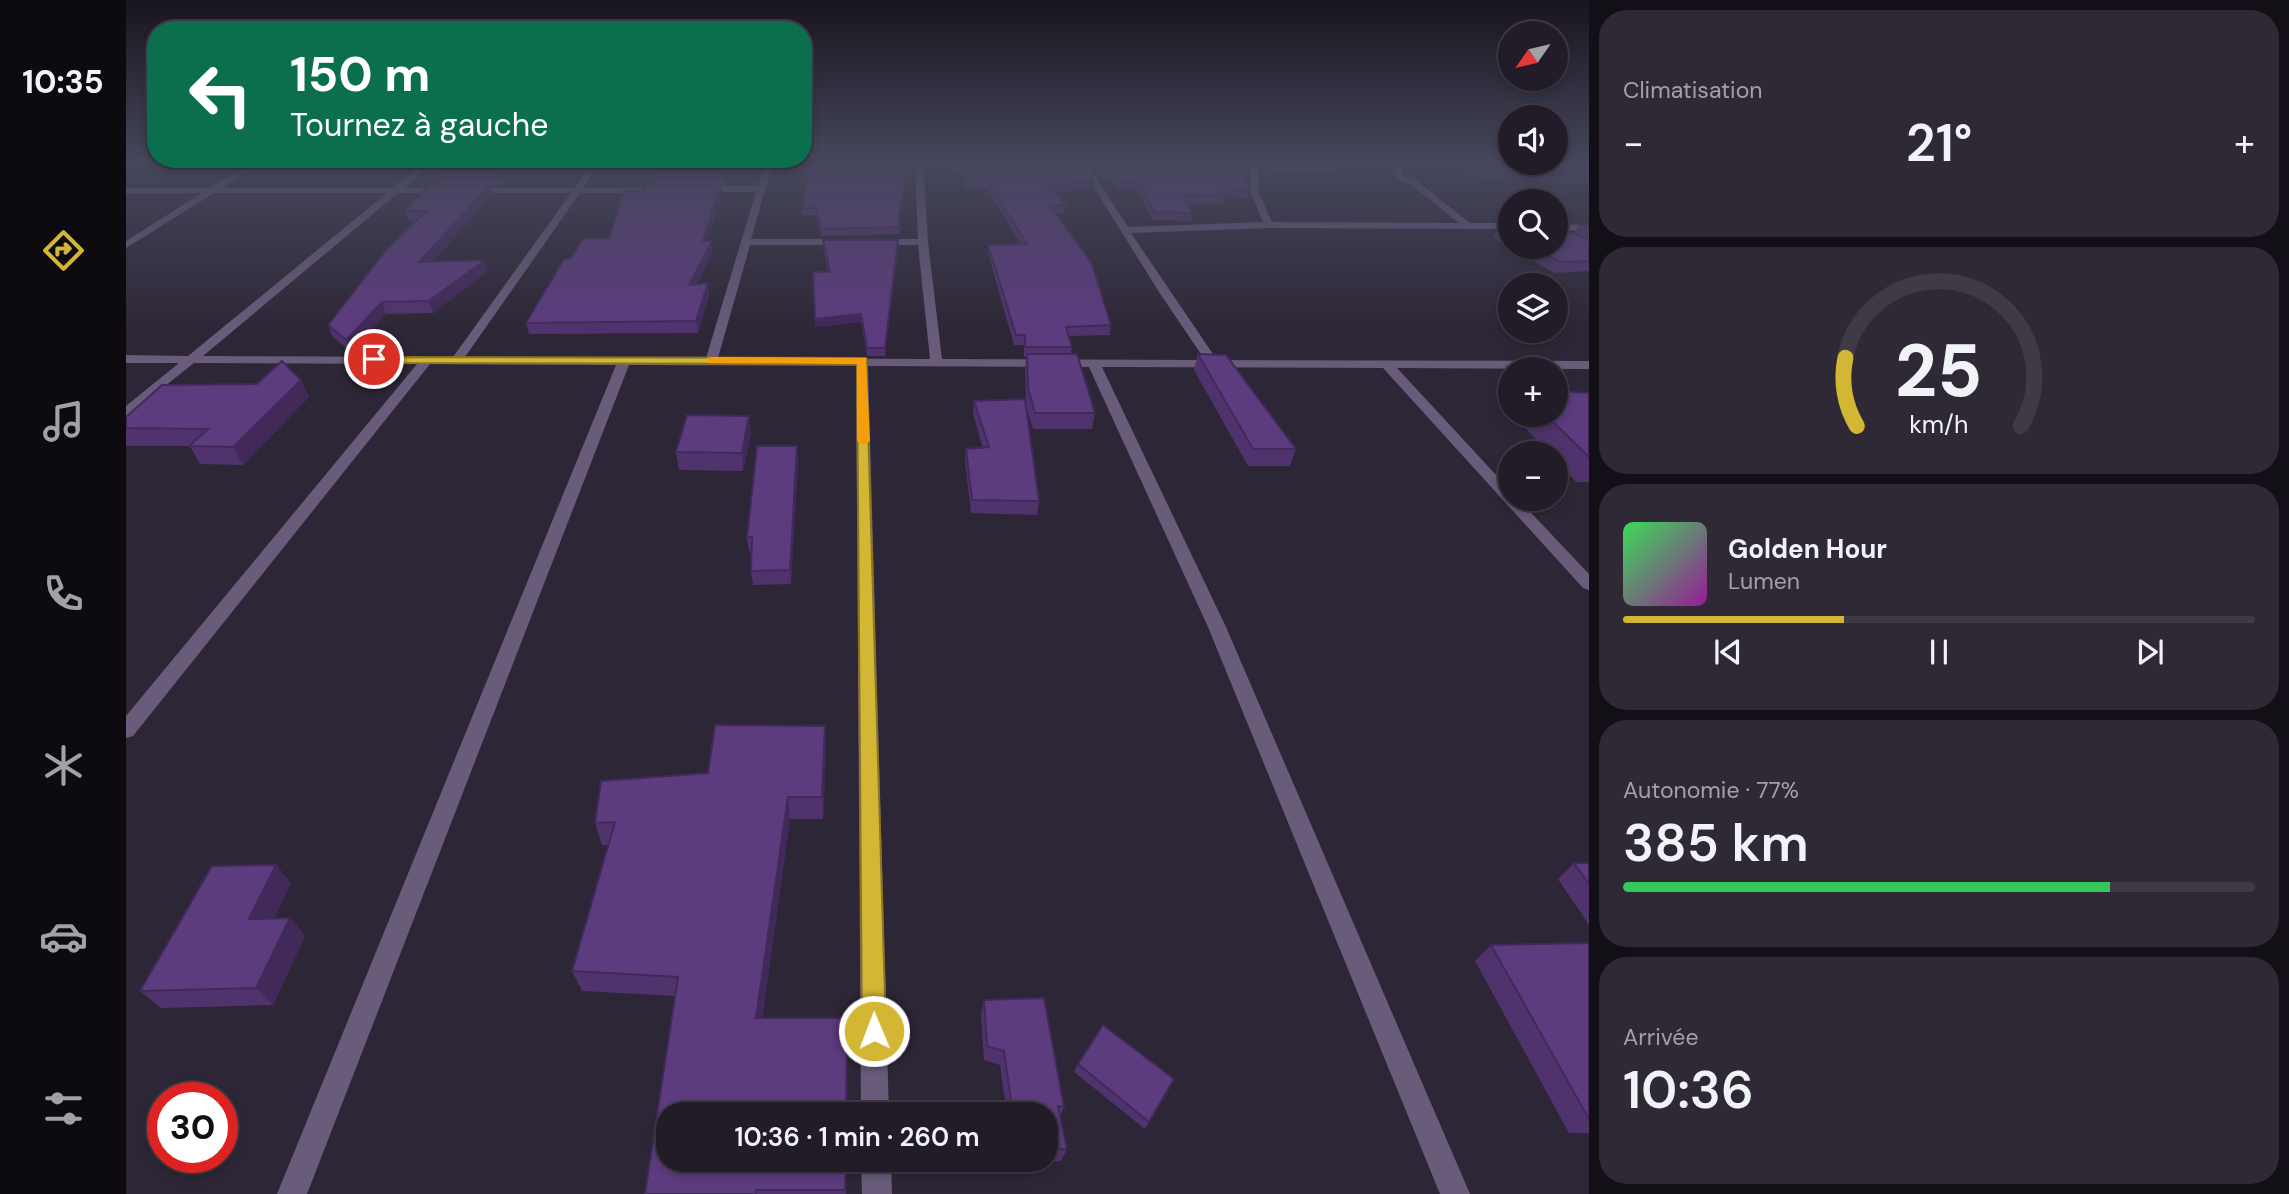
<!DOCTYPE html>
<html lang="fr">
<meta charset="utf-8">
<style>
:root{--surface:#221c28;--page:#2e2934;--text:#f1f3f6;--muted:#a2a1a8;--line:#3f3a45;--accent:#d4b635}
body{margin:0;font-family:"DM Sans",sans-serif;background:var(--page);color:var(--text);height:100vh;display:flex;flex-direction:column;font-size:26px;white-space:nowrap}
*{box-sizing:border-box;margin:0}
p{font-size:23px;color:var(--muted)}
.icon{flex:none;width:38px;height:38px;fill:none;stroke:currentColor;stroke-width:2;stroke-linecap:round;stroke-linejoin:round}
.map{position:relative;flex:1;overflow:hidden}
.drawer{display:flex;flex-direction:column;gap:10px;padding:10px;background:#130f16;width:700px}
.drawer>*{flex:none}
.banner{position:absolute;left:21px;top:21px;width:665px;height:147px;border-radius:28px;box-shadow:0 4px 10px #0003,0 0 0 2px var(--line);background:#0b6e4f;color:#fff;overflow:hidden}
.needle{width:46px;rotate:236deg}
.buttons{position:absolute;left:1372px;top:21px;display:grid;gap:14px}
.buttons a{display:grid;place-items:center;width:70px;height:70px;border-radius:50%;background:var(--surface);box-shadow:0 4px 10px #0003,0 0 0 2px var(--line);font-size:35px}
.speed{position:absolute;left:21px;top:1082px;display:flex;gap:14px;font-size:35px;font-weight:700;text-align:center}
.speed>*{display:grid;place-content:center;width:91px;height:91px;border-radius:50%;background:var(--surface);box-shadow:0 4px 10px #0003,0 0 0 2px var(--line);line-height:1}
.speed .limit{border:10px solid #d22;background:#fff;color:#111}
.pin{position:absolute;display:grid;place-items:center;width:60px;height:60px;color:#fff;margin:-30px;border:4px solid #fff;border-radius:50%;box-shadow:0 2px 7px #0007}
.me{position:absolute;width:77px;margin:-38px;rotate:359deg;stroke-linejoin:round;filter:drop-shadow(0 0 5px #0008)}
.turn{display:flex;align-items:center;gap:24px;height:147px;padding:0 28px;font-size:32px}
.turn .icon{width:91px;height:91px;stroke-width:2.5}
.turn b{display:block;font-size:49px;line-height:60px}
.big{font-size:52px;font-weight:600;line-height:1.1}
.drawer .tile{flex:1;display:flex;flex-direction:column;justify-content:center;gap:10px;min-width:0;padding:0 24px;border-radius:28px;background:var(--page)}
.drawer .dial{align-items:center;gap:0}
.dial svg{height:182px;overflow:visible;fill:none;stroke:var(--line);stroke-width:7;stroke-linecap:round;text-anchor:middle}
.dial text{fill:var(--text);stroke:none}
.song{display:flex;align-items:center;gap:21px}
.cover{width:84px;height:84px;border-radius:10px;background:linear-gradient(135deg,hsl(130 70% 55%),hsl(300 70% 35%))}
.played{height:7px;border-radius:4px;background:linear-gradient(90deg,var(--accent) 35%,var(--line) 35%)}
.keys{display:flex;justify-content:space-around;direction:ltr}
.heat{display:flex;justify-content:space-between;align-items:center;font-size:38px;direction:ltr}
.charge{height:10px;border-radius:5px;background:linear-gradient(90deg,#34c759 77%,var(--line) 0)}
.trip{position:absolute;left:530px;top:1102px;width:402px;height:70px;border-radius:28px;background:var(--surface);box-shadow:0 4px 10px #0003,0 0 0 2px var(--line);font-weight:600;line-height:70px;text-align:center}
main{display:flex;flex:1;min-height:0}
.tabs{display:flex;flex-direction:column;width:126px;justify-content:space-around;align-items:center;background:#0e0b10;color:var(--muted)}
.tabs .icon{width:49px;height:49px}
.tabs .current{color:var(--accent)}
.tabs b{font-size:32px;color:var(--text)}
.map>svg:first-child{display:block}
</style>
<main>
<nav class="tabs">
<b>10:35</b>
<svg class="icon current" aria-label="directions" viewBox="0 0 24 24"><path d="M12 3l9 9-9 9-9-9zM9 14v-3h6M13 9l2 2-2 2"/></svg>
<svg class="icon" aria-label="music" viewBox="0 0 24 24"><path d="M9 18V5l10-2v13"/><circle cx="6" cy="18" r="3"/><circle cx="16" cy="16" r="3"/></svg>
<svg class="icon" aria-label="phone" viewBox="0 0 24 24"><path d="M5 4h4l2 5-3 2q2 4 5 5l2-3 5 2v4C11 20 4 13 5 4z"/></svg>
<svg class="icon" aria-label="climate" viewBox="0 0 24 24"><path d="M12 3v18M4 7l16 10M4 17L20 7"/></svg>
<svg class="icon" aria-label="car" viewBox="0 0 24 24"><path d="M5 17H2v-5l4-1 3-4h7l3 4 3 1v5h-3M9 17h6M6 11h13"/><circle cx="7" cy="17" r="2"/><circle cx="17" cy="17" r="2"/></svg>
<svg class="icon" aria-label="filters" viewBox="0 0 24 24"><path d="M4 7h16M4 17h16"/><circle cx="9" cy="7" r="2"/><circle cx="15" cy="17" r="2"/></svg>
</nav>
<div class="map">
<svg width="1463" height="1194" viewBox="0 0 1463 1194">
<rect width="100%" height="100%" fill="#2d2636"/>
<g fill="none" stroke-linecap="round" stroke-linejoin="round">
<g fill="#695b7a" fill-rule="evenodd">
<path d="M126,162H136L96,188H267L299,162H308L278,188H449L467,162H475L457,188H544L541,193H454L339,357L580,358L630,192H572L568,189L572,186H632L639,162H647L625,239H720L725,242L720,245H624L592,358L804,359L792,245H751L746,242L751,239H792L789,162H797L802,242L816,359L1079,360L1033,292L952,162H960L1002,227L1137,222L1125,193L1124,162H1132L1133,193L1146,222L1333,223L1284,184L1270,179L1269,171L1257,162H1267L1276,168L1277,176L1290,180L1344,223H1384V229L1143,228L1005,233L1091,360L1463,361V369L1271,368L1384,490V499H1392L1463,574V590L1457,588L1257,368L976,367L1100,627L1344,1194H1314L1082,627L963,367L742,366L763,1115H735L730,366L503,365L181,1194H151L490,365L304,364L7,736L0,738V716L291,364L68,363L0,417V406L53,363H0V355L62,356L261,193H88L0,248V241L76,193L0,194V188H84ZM272,193H445L327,357L77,356Z"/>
<path d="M1430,224L1463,225V231L1430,230Z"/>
<path d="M735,1160H765L766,1194H736Z"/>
</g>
</g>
<g fill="#50336d">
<path d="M148,162H219L210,168L149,170L147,163Z"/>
<path d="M327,162H407L406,164L394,165L376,185H314L313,179Z"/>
<path d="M538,162H606L599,184H529L528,177Z"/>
<path d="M824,162H955L968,183L967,190L928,192L940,205L938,213L931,214L985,325L984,335L943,336L946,347L945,354L969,413L966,429H907L900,405L913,501L911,515L845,513L839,462L840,449L857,448L847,414L848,401L900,402L899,369L900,357H898V345H888L862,253V245L895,244L861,189L839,188L837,171L824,172Z"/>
<path d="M967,162H1124L1122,169H1117L1124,190L1121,198L1099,196L1097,204L1061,203L1067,213L1065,221L1026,220L1012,189H993Z"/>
<path d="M1134,162H1256L1255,166L1213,163L1214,166L1211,173L1135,170Z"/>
<path d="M1272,162H1463V184L1351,177L1342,169L1275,164Z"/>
<path d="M783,165L773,219L774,234L695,236L690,215H676V208Z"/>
<path d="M364,185L367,195L307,261L362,271L307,313L260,314L225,352L207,337L202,325L289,221H283L279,211Z"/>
<path d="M595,185L596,195L581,241L587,251L571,284L582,283L583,295L572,333L403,334L400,323L444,259L483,238Z"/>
<path d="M1453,224H1463V271L1428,273L1367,238L1372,227H1384V247H1430L1434,229L1448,234Z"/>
<path d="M697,240L772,248L759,356H741L735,322L689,327L702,272L697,248Z"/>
<path d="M1072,354L1170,449L1164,466H1122L1068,370Z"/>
<path d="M175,380L183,397L117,465L74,464L64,446H0V417L131,384Z"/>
<path d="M1463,393V482H1450L1430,460V453H1423L1387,415H1430Z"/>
<path d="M625,434L617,471L553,470L550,452Z"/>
<path d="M672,460L665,584L627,585L625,571L626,551H623L621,537Z"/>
<path d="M700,748L697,819H664L636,1018L721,1037V1115H542L720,1160V1194H519L549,996L456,991L446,971L482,845H476L469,823L582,773Z"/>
<path d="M1448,863H1463V925L1432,879Z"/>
<path d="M150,865L165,883L148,918H164L179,936L147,1005L35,1008L14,991Z"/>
<path d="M1463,943V1133H1443L1349,961L1365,945Z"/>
<path d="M858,1000L938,1107L934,1116L941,1149L935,1161L888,1165V1160H920V1115H881L874,1065L858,1060L855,1015Z"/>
<path d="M952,1064L1048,1079L1019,1129L948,1072Z"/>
</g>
<g fill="#412959">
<path d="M208,162H219L210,168Z"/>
<path d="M389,162H394V165L376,185L374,178Z"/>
<path d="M603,162H606L599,184V177Z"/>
<path d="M364,185L367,195L297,273L293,262Z"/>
<path d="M595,185L596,195L578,251L577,241Z"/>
<path d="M772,240V248L759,356V348Z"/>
<path d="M586,241L587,251L565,296L563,285Z"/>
<path d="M359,260L362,271L307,313L303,301Z"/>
<path d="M582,283L583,295L572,333L570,321Z"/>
<path d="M256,302L260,314L225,352L220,340Z"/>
<path d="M735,314V322L689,327V319Z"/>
<path d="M175,380L183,397L117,465L107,447Z"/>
<path d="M623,416L625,434L617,471L616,453Z"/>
<path d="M671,446L672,460L665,584L664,570Z"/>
<path d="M699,726L700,748L697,819L696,797Z"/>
<path d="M662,797L664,819L634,1037L630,1018Z"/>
<path d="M150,865L165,883L139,937L123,919Z"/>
<path d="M164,918L179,936L147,1005L130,988Z"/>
</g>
<g fill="#5d3b7f" stroke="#412959" stroke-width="2">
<path d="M148,162H193L147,163Z"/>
<path d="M327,162H389L374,178L313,179Z"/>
<path d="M538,162H603L599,177H528Z"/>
<path d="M684,162H783L773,216L774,227L695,229L690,208H676Z"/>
<path d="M825,162H955L968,183L921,184L940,205L925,206L966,264L985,325L940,327L946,347H899V335H890L862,245L901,244L861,181L840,180L837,164L825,165Z"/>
<path d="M975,162H1115L1124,190L1092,187L1099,196L1057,195L1067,213L1028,212L1014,181L994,182Z"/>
<path d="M1213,162L1214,166L1137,162Z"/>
<path d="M1346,162H1463V176L1354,170Z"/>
<path d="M364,185L293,262L359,260L303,301L256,302L220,340L202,325L261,249L300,211H279L302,186Z"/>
<path d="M521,185H595L577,241H586L563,285L582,283L570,321L400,323L438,259H444L458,238H483L498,191H517Z"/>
<path d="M1453,224H1463V228Z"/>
<path d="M1430,225H1433L1434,229L1463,239V261L1434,262L1407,247H1430Z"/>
<path d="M1372,227H1384V234Z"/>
<path d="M697,240H772L759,348H741L735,314L689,319L687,272H704Z"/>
<path d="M901,354H951L969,413H909L902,388Z"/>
<path d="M1072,354L1100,355L1170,449H1127Z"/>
<path d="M156,361L175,380L107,447L63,446L82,429L0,428V417L36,385L131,384Z"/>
<path d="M1430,391L1463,393V457L1420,415H1430Z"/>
<path d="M899,399L913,501L846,500L840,449L863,447L848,401Z"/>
<path d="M561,415L623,416L616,453L550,452Z"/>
<path d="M631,446H671L664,570L625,571L626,537H621Z"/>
<path d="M589,725L699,726L696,797H662L630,1018H721L720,1115H542V1160H720L719,1190H630V1194H519L552,977L446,971L489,822L469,823L475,781L582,773Z"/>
<path d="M1448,863H1463V884Z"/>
<path d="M150,865L123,919L164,918L130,988L14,991L86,866Z"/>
<path d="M1463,943V1119L1365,945Z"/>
<path d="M918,998L938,1107L932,1106L941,1149L920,1150V1115H887L878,1051L861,1046L858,1000Z"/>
<path d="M977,1025L1048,1079L1023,1122L952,1064Z"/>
</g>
<linearGradient id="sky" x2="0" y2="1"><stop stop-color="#19151e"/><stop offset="0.49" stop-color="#46475d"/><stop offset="1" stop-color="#46475d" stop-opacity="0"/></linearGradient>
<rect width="1463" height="330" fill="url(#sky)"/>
<path fill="#d4b635" stroke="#8a7622" stroke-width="2" d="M245,357L740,358L760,1031L757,1040L748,1043L739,1040L736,1031L731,364L248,363L243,359Z"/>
<path fill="#f59e0b" d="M585,357L740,358L744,441L738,445L731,441V364L581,363V358Z"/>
</svg>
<div class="buttons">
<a><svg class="needle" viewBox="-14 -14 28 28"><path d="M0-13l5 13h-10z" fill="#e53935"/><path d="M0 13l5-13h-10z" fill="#a2a1a8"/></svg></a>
<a><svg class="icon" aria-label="sound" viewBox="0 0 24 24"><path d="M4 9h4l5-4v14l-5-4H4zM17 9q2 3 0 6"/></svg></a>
<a><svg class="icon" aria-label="search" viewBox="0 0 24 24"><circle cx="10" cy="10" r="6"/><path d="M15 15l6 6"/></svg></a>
<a><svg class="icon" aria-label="layers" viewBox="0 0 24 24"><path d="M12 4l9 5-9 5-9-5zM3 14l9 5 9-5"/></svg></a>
<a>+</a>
<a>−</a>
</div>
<div class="speed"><div class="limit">30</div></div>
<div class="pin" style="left:248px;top:359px;background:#d93025"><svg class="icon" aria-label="arrive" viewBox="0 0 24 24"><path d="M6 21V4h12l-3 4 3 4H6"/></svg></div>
<svg class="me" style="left:748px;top:1031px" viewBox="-20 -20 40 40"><circle r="17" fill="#d4b635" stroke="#fff" stroke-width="3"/><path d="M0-11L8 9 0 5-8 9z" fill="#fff"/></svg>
<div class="trip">10:36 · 1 min · 260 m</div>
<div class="banner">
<div class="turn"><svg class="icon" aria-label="left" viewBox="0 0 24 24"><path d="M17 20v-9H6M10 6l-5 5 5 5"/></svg><div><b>150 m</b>Tournez à gauche</div></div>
</div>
</div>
<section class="drawer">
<div class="tile"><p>Climatisation</p>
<div class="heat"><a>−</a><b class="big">21°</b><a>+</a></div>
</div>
<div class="tile dial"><svg viewBox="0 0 100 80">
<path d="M14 69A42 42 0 1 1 86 69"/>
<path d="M14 69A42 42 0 0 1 9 39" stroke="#d4b635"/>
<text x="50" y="56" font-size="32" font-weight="700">25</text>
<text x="50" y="72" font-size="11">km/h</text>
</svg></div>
<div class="tile">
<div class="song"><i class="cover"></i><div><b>Golden Hour</b><p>Lumen</p></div></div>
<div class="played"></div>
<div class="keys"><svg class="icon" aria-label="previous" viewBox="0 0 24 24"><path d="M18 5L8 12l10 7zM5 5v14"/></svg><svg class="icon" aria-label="pause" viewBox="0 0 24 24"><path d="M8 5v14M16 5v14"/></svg><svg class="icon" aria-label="next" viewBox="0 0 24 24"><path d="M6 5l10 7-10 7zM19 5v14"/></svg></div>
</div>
<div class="tile"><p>Autonomie · 77%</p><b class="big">385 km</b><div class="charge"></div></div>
<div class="tile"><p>Arrivée</p><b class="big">10:36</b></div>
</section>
</main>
